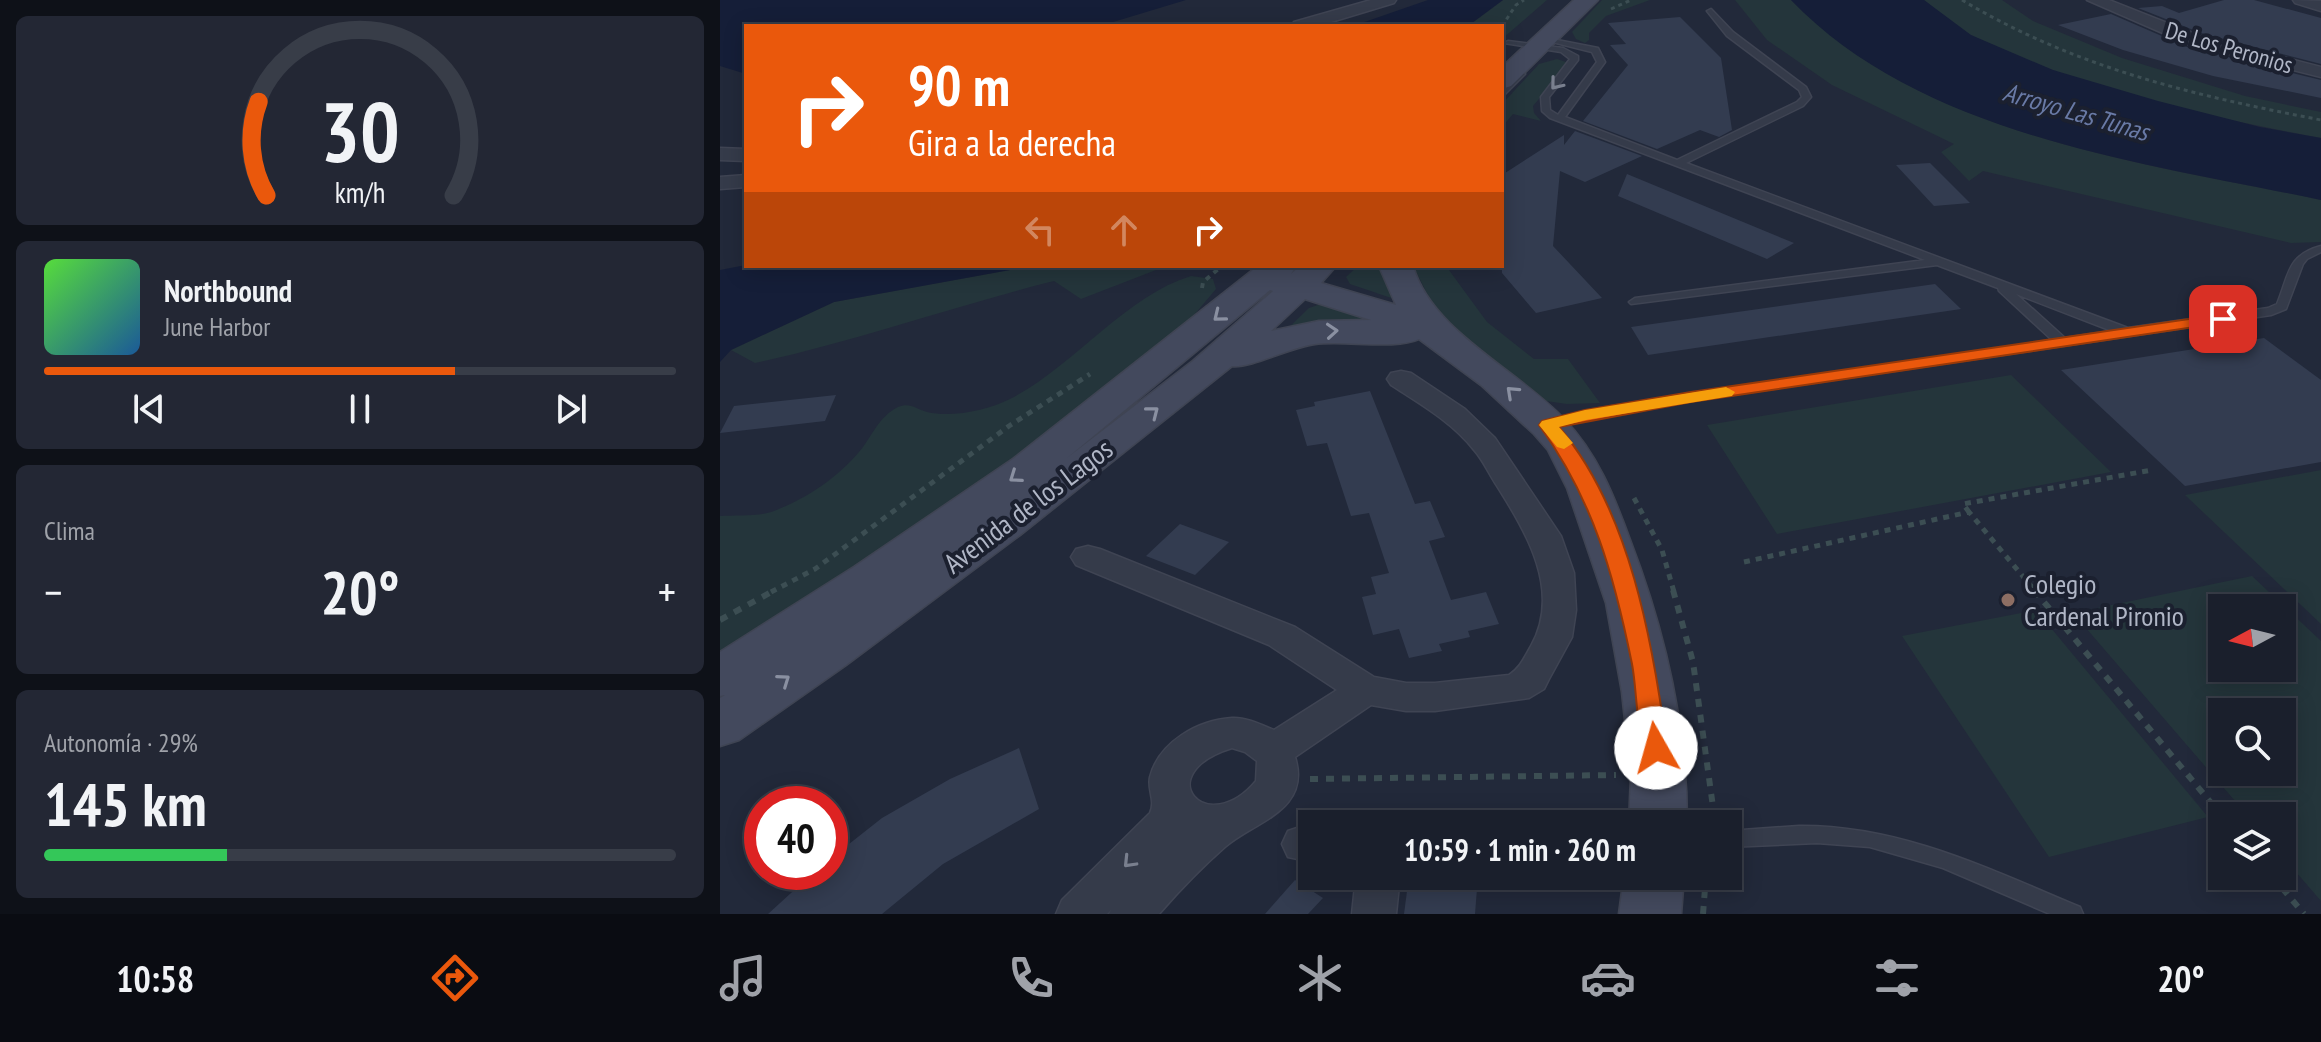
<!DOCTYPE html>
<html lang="es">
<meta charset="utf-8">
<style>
:root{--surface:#1a1f2c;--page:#232734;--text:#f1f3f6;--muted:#9fa2a9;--line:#383d48;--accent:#ea580c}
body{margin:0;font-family:"PT Sans Narrow",sans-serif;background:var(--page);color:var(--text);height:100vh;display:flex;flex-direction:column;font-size:30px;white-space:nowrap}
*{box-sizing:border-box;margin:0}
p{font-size:26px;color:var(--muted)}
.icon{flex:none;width:44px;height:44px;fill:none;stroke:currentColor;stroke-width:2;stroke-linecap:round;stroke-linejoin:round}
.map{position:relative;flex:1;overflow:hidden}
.drawer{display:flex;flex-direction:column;gap:16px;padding:16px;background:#0e1118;width:720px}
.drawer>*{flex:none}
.banner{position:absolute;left:24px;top:24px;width:760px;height:244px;border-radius:0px;box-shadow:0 4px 20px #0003,0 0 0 2px var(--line);background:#ea580c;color:#fff;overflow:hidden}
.needle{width:52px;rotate:263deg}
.fabs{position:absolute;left:1488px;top:594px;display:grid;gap:16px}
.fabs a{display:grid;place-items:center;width:88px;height:88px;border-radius:0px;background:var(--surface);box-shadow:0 4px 20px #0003,0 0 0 2px var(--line);font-size:40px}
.speed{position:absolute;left:24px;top:786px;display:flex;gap:16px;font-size:40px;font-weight:700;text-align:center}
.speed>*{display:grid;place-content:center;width:104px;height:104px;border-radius:50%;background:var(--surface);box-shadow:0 4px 20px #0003,0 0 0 2px var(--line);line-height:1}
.speed .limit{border:12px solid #d22;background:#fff;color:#111}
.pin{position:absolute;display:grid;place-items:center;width:68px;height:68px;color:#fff;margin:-34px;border-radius:16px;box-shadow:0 4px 12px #0006}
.me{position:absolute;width:88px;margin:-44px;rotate:353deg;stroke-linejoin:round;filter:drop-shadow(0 0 6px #0008)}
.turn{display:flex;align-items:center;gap:28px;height:168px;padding:0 32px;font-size:36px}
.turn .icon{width:104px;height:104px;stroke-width:2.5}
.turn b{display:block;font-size:56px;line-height:68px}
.lanes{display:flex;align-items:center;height:76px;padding:0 32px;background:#0003;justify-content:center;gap:40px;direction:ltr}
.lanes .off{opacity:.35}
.big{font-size:60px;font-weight:700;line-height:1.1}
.drawer .card{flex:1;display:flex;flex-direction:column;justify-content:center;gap:12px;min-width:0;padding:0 28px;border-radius:12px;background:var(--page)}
.drawer .dial{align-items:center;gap:0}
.dial svg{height:208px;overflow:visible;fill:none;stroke:var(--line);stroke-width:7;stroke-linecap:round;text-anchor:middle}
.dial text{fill:var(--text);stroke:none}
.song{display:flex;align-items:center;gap:24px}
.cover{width:96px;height:96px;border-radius:12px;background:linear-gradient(135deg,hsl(110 70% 55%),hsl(210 70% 35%))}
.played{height:8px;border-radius:4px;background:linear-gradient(90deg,var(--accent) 65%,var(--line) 65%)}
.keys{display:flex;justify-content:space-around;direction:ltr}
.heat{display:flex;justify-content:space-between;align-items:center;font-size:44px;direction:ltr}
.charge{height:12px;border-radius:6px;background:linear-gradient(90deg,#34c759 29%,var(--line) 0)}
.trip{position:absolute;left:578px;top:810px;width:444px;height:80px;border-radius:0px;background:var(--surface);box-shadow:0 4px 20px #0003,0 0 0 2px var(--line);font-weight:700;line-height:80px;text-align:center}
.tab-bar{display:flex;height:128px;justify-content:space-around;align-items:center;background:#0a0c12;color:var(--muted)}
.tab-bar .icon{width:56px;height:56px}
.tab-bar .active{color:var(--accent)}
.tab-bar b{font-size:36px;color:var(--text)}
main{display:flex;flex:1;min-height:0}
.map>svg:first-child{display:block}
</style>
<main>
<section class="drawer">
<div class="card dial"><svg viewBox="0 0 100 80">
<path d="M14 69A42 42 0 1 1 86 69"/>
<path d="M14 69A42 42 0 0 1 11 33" stroke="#ea580c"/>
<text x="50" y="56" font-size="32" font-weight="700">30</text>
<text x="50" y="72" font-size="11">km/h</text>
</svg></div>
<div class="card">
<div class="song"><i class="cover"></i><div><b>Northbound</b><p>June Harbor</p></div></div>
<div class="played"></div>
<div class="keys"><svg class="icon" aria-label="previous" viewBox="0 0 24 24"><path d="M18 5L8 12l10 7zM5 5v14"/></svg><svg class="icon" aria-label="pause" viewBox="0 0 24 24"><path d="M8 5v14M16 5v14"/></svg><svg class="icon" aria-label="next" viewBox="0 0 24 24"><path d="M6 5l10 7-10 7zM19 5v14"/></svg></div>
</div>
<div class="card"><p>Clima</p>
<div class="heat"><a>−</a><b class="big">20°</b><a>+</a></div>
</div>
<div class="card"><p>Autonomía · 29%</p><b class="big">145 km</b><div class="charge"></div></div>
</section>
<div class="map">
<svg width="1601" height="914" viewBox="0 0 1601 914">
<rect width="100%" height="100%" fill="#22293a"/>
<g fill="#24353b" fill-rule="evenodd">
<path d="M783,0H827L782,39V26H748Z"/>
<path d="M882,0H930L886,16L869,33V40L865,43L856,39L852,32Z"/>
<path d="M1015,0H1071C1207,137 1420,162 1601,200V242L1571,243L1263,171L1249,181L1221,152L1234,144L1112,85L1047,40Z"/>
<path d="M1204,0H1282L1313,21L1402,58L1525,96L1601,112V138C1488,117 1356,88 1253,36C1236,28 1219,12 1204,0Z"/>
<path d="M837,59L846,62V67L813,106L814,113L821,121L793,114L782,127V104L819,64Z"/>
<path d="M311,266H459L436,270L361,299L334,281C234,306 136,341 35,363L11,350L114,302Z"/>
<path d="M638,266H672L683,302L630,284L626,277Z"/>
<path d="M693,266H726L767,322L814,359H848L880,403L847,404L826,401L747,339L713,305Z"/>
<path d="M471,276L493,279L496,289L452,341L303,459L0,660V516C17,515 39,517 54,511C86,499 117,478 139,452C152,437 158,417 178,407C190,402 196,409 207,412C232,418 268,410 290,399C353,367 405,296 471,276Z"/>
<path d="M601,304L655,322L561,335L589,308Z"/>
<path d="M1291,375L1391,472L1057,534L987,425Z"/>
<path d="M1601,470V624L1465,495Z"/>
<path d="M1532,576L1601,641V901L1562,856V816H1528L1353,613ZM1502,608H1562V668H1502ZM1502,712H1562V772H1502Z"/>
<path d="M1316,610L1488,817L1329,857L1182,636Z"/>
</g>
<g fill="#151e38">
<path d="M0,0H466L380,26H26V74L0,66Z"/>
<path d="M708,0H783L748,26H633Z"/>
<path d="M1071,0H1204L1251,35L1333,70L1438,101L1540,127L1601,138V200C1425,163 1201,136 1071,0Z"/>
<path d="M26,265V266H311L114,302L11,350L0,362V270Z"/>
</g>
<g fill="#333c50">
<path d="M1504,0H1534L1601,18V64L1481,33L1418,8L1442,6L1459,13Z"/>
<path d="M1391,14L1467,47L1601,80V98L1493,76L1403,50L1338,25Z"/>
<path d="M960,17L1001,58L1012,130L999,137L980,130L937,149L863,121L908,65L890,45L906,44L888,23Z"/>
<path d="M855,131L922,156L865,182L840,171L833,246L882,298L816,313L782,273V175L844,135V145Z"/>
<path d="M1210,163L1250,203L1214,206L1176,165Z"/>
<path d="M907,174L1074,243L1047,259L898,196Z"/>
<path d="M1215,284L1241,309L928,355L911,327Z"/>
<path d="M1544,338L1601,380V462L1465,486L1341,370Z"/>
<path d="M650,391L695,504L710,501L725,537L709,541L731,600L766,592L779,624L748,631L750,637L719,644L722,651L689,658L679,629L653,635L642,597L656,594L651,577L669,573L649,513L631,516L607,443L587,446L576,410L595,406L594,402Z"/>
<path d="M116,395L105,421L0,433L14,406Z"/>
<path d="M460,524L509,542L475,575L426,556Z"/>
<path d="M299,748L319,809L223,864L162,914H48L94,872H110V859L162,818L230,779Z"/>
<path d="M689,876H758L755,914H684Z"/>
<path d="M575,880L603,898L588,914H545Z"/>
</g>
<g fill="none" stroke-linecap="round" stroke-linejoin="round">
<g stroke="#3f4453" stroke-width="3">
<g id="lane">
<path d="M991,9L1013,32L1086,87L1091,97L1083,106L966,163L1408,328L1548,308L1557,304C1569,275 1567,255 1601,246V252L1587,259L1583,264L1566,309L1551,315L971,401L866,419L828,429L823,428L821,425L823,422L865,411L1332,340L1279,291L1278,288L1217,265L911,304L909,302L915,298L1205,260L830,118L822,111L821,97L850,59L841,52L784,43L788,41L843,48L858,56V60L829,97L830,110L838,115L877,62L872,52L828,41L832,39L878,48L885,62L845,117L957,160L1077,102L1082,97L1079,90L1007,36L987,11ZM1296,294L1392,331L1345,338Z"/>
<path d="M798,72L805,74L782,97V89Z"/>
<path d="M1079,826C1180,825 1269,869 1360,907L1363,914H1330L1223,868L1150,847L1097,843L1008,847V831Z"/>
</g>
</g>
<g stroke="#3f4453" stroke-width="3">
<g id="street">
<path d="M651,0H676L674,3L598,26H572L574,22Z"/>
<path d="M1367,0H1389L1480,36L1601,67V77L1468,44Z"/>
<path d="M1573,0L1601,1V11L1575,3Z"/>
<path d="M0,148L26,149V161L0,160Z"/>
<path d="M26,175V187L0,189V177Z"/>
<path d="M681,371L691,373L745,409L775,438L841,536L854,573L856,610L852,637L829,679L824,689L809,698L715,711H686L651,705L575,757C592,811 533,822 505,847C481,868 460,890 439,914H389L391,910L387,914H336L342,900L430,813C436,800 427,790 430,777C439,742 478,720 512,718C525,717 542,725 554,730L617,690L549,645L356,565L351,557L356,549L368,546L380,549L575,627L654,677L686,683H715L789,675C800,668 804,658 811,646C842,591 806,532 777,486C769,474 763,460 754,450C732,422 700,404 671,385L667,379L671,373ZM512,748L525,752L537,761L536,781C487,840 428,774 512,748Z"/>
<path d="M583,826H592V862L568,857L562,844L568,831Z"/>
<path d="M636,876H680L676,914H632Z"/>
</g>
</g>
<g stroke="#3f4453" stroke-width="3">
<g id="secondary">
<path d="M854,0H878L791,86L782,89V67Z"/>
<path d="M538,266H576L571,274L580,266H616L601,283L676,305L659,266H693C711,331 798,370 844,419C877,453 894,496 910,540C945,631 967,727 967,824H909L911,776L902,692L886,603L847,488L828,450L814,434L761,385L699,339C676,350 624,340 595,344C570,347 532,368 512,366L300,535L126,665L19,740L0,746V698L5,695L0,696V652L134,567L293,459ZM550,290L553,291L473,361L347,458ZM585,299L651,320L599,321L551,331Z"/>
<path d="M904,876H964L961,914H899Z"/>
</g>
</g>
<g stroke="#3c4e53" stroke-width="3" stroke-dasharray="4 4" stroke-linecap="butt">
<path d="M1242,0C1356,68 1472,95 1601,120"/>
<path d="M891,9L911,0"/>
<path d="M782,26L796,5L804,0"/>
</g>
<path stroke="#3c4e53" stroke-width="4" stroke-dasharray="5 5" stroke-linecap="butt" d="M482,288L483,282L502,266"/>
<g stroke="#3c4e53" stroke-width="5" stroke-dasharray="6 6" stroke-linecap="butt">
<path d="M914,498L942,550L954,592"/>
<path d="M1249,512L1243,504L1432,470"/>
<path d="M1024,562L1249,512L1316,592"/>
<path d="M51,592L95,569L289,426L370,374"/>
</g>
<g stroke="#3c4e53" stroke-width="6" stroke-dasharray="8 8" stroke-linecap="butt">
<path d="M953,590L973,662L993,807L991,824"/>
<path d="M1314,590L1502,816"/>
<path d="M0,620L55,590"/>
<path d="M590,779L896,775"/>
<path d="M1552,876L1584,914"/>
<path d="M983,914L986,876"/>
</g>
<use href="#lane" fill="#353b4a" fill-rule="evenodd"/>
<use href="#street" fill="#353b4a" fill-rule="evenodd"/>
<use href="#secondary" fill="#43495d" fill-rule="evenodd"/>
</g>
<defs><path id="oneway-chevron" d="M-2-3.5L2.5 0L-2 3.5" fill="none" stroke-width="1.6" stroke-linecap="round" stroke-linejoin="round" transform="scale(2)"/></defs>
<g stroke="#797f8e">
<use href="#oneway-chevron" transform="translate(836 84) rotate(129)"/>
<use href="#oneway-chevron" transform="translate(409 862) rotate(134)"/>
</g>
<g stroke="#8a90a1">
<use href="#oneway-chevron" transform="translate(499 316) rotate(141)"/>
<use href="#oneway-chevron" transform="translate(612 331) rotate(-4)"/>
<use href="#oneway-chevron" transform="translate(792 392) rotate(-137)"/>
<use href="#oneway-chevron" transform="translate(433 412) rotate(-38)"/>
<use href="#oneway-chevron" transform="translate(295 477) rotate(145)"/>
<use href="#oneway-chevron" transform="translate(64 680) rotate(-35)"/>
</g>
<path fill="#ea580c" stroke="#983908" stroke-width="2" d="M1503,314L1508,316V322L971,402L839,427C910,510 933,643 947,748L944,755L936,757L927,755C916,733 917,689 912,664C894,575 873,499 819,425L822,421L865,410L971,392Z"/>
<path fill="#f59e0b" d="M1006,387L1015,392L1012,396L866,420L839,427L853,443L844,449L837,447L819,425L822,421L865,410Z"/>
<circle fill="#8d6e63" stroke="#1b202f" stroke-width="3" cx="1288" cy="600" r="8"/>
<g text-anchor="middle" stroke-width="8" stroke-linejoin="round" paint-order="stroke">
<g font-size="24" fill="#b0b6c6" stroke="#1b202f">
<text transform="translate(1509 48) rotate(16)" y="8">De Los Peronios</text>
</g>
<g font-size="26" font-style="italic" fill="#697aa6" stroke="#1b202f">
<text transform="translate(1356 112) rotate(16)" y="9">Arroyo Las Tunas</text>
</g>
<g font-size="28" fill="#b0b6c6" stroke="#1b202f">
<text transform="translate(308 506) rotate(-37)" y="10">Avenida de los Lagos</text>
</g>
<g font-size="28" fill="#b0b6c6" stroke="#1b202f" text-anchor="start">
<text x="1304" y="594">Colegio<tspan x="1304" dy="32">Cardenal Pironio</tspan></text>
</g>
</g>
</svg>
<div class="fabs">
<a><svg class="needle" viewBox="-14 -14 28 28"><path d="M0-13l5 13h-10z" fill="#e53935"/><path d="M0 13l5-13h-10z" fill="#9fa2a9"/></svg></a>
<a><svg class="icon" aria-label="search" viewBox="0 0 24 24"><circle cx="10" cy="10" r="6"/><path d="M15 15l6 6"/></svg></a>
<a><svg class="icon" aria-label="layers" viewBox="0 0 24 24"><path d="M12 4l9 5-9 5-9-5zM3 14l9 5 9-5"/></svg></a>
</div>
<div class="speed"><div class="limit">40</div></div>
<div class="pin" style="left:1503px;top:319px;background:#d93025"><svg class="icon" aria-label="arrive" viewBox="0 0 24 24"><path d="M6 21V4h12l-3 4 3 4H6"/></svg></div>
<svg class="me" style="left:936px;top:748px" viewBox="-20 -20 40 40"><circle r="19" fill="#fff"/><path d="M0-13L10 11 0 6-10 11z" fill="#ea580c"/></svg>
<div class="trip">10:59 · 1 min · 260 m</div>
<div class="banner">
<div class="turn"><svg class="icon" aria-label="right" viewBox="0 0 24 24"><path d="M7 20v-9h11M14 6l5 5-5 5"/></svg><div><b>90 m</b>Gira a la derecha</div></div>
<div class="lanes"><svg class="icon off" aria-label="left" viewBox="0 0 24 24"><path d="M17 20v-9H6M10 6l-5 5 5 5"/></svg><svg class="icon off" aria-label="ahead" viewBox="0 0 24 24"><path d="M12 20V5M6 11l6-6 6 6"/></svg><svg class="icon" aria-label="right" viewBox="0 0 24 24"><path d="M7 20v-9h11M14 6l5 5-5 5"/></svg></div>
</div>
</div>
</main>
<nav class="tab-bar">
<b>10:58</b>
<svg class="icon active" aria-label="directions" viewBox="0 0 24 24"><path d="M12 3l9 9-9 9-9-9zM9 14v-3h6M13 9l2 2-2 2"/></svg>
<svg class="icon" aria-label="music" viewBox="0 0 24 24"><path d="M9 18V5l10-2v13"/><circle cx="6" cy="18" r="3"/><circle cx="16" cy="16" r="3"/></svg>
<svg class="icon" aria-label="phone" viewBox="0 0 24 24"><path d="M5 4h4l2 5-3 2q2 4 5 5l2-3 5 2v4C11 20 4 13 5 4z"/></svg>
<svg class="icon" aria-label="climate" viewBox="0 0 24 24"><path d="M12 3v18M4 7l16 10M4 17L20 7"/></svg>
<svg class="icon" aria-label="car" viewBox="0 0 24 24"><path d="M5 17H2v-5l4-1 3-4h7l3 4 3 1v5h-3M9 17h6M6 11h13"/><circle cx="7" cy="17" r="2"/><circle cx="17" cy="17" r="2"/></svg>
<svg class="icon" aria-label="filters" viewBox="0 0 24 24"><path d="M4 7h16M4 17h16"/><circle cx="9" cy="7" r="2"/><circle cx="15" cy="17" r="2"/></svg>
<b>20°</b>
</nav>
